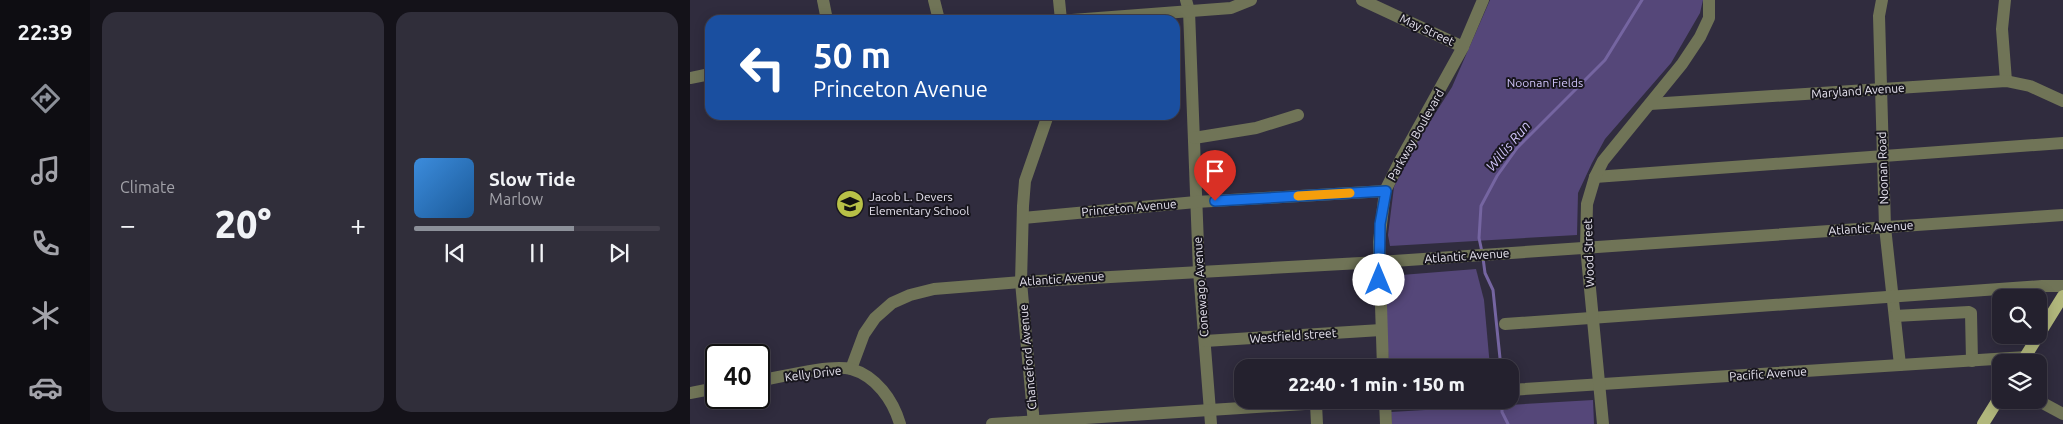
<!DOCTYPE html>
<meta charset="utf-8">
<style>
:root{--surface:#24212e;--page:#302e3a;--text:#f1f3f6;--muted:#a3a3aa;--line:#413e4a;--accent:#8c9099}
body{margin:0;font-family:Ubuntu,sans-serif;background:var(--page);color:var(--text);height:100vh;display:flex;flex-direction:column;font-size:19px;white-space:nowrap}
*{box-sizing:border-box;margin:0}
p{font-size:16px;color:var(--muted)}
.icon{flex:none;width:28px;height:28px;fill:none;stroke:currentColor;stroke-width:2;stroke-linecap:round;stroke-linejoin:round}
.map{position:relative;flex:1;overflow:hidden}
.drawer{display:flex;flex-direction:column;gap:12px;padding:12px;background:#141219;width:600px}
.drawer>*{flex:none}
.guide{position:absolute;left:15px;top:15px;width:475px;height:105px;border-radius:15px;box-shadow:0 2px 12px #0003,0 0 0 1px var(--line);background:#1a4fa0;color:#fff;overflow:hidden}
.buttons{position:absolute;left:1302px;top:289px;display:grid;gap:10px}
.buttons a{display:grid;place-items:center;width:55px;height:55px;border-radius:10px;background:var(--surface);box-shadow:0 2px 12px #0003,0 0 0 1px var(--line);font-size:25px}
.speed{position:absolute;left:15px;top:344px;display:flex;gap:10px;font-size:25px;font-weight:700;text-align:center}
.speed>*{display:grid;place-content:center;width:65px;height:65px;border-radius:50%;background:var(--surface);box-shadow:0 2px 12px #0003,0 0 0 1px var(--line);line-height:1}
.speed .limit{border:2px solid #111;border-radius:8px;background:#fff;color:#111}
.pin{position:absolute;display:grid;place-items:center;width:42px;height:42px;color:#fff;margin:-51px -21px;border-radius:50% 50% 50% 0;rotate:-45deg;box-shadow:0 0 5px #0007}
.pin .icon{rotate:45deg}
.me{position:absolute;width:55px;margin:-28px;rotate:0deg;stroke-linejoin:round;filter:drop-shadow(0 0 4px #0008)}
.turn{display:flex;align-items:center;gap:18px;height:105px;padding:0 25px;font-size:22px}
.turn .icon{width:65px;height:65px;stroke-width:2.5}
.turn b{display:block;font-size:35px;line-height:42px}
.big{font-size:38px;font-weight:800;line-height:1.1}
.drawer .widget{flex:1;display:flex;flex-direction:column;justify-content:center;gap:8px;min-width:0;padding:0 18px;border-radius:15px;background:var(--page)}
.song{display:flex;align-items:center;gap:15px}
.cover{width:60px;height:60px;border-radius:8px;background:linear-gradient(135deg,hsl(210 70% 55%),hsl(210 70% 35%))}
.played{height:5px;border-radius:2px;background:linear-gradient(90deg,var(--accent) 65%,var(--line) 65%)}
.keys{display:flex;justify-content:space-around;direction:ltr}
.heat{display:flex;justify-content:space-between;align-items:center;font-size:28px;direction:ltr}
.drawer .tiles{flex:1;display:grid;gap:12px;grid-template-columns:repeat(2,1fr)}
.trip{position:absolute;left:544px;top:359px;width:285px;height:50px;border-radius:15px;background:var(--surface);box-shadow:0 2px 12px #0003,0 0 0 1px var(--line);font-weight:800;line-height:50px;text-align:center}
main{display:flex;flex:1;min-height:0}
.dock{display:flex;flex-direction:column;width:90px;justify-content:space-around;align-items:center;background:#0e0d12;color:var(--muted)}
.dock .icon{width:35px;height:35px}
.dock .active{color:var(--accent)}
.dock b{font-size:22px;color:var(--text)}
.map>svg:first-child{display:block}
</style>
<main>
<nav class="dock">
<b>22:39</b>
<svg class="icon active" aria-label="directions" viewBox="0 0 24 24"><path d="M12 3l9 9-9 9-9-9zM9 14v-3h6M13 9l2 2-2 2"/></svg>
<svg class="icon" aria-label="music" viewBox="0 0 24 24"><path d="M9 18V5l10-2v13"/><circle cx="6" cy="18" r="3"/><circle cx="16" cy="16" r="3"/></svg>
<svg class="icon" aria-label="phone" viewBox="0 0 24 24"><path d="M5 4h4l2 5-3 2q2 4 5 5l2-3 5 2v4C11 20 4 13 5 4z"/></svg>
<svg class="icon" aria-label="climate" viewBox="0 0 24 24"><path d="M12 3v18M4 7l16 10M4 17L20 7"/></svg>
<svg class="icon" aria-label="car" viewBox="0 0 24 24"><path d="M5 17H2v-5l4-1 3-4h7l3 4 3 1v5h-3M9 17h6M6 11h13"/><circle cx="7" cy="17" r="2"/><circle cx="17" cy="17" r="2"/></svg>
</nav>
<section class="drawer">
<div class="tiles">
<div class="widget"><p>Climate</p>
<div class="heat"><a>−</a><b class="big">20°</b><a>+</a></div>
</div>
<div class="widget">
<div class="song"><i class="cover"></i><div><b>Slow Tide</b><p>Marlow</p></div></div>
<div class="played"></div>
<div class="keys"><svg class="icon" aria-label="previous" viewBox="0 0 24 24"><path d="M18 5L8 12l10 7zM5 5v14"/></svg><svg class="icon" aria-label="pause" viewBox="0 0 24 24"><path d="M8 5v14M16 5v14"/></svg><svg class="icon" aria-label="next" viewBox="0 0 24 24"><path d="M6 5l10 7-10 7zM19 5v14"/></svg></div>
</div>
</div>
</section>
<div class="map">
<svg width="1373" height="424" viewBox="0 0 1373 424">
<rect width="100%" height="100%" fill="#302c3e"/>
<g fill="#554779">
<path d="M800,0H1013L1010,13L981,63L915,139L902,163L888,193L887,235L700,246L698,235L704,187L725,145L762,87Z"/>
<path d="M786,269L794,300L800,367H699L694,285L699,276Z"/>
<path d="M903,400L904,424H702L701,412Z"/>
</g>
<g fill="none" stroke-linecap="round" stroke-linejoin="round">
<g stroke="#7565a1" stroke-width="3">
<path d="M792,252L789,238L791,206L807,176L827,148L915,60L952,0"/>
<path d="M793,258L795,273L803,290L811,368"/>
<path d="M812,400V412L818,424"/>
</g>
<g stroke="#707457" stroke-width="12">
<path d="M133,0L137,20"/>
<path d="M244,0L249,20"/>
<path d="M369,0L371,20"/>
<path d="M496,0L499,11L509,271L521,424"/>
<path d="M672,0L773,47"/>
<path d="M1192,0L1189,16L1195,227L1210,365"/>
<path d="M1315,0L1312,29L1316,81"/>
<path d="M382,20L541,8L561,0"/>
<path d="M0,78L20,74"/>
<path d="M960,104L1316,81L1340,86L1373,101"/>
<path d="M504,138L566,128L608,115"/>
<path d="M905,177L1373,143"/>
<path d="M333,218L506,202L695,191"/>
<path d="M1205,316L1279,312L1281,313L1282,361"/>
<path d="M815,324L1352,286H1373"/>
<path d="M515,341L691,330"/>
<path d="M693,368L689,242L695,191L711,159L773,47L793,0"/>
<path d="M161,369L174,334L185,318L202,303L220,295L244,289L331,282L689,262L1373,215"/>
<path d="M69,381C91,377 140,364 161,369C186,376 203,400 210,424"/>
<path d="M820,390L1336,357"/>
<path d="M0,393L26,388"/>
<path d="M695,400L696,424"/>
<path d="M1347,400L1373,414"/>
<path d="M626,404L627,424"/>
<path d="M302,424L677,400"/>
<path d="M344,424L331,282L333,206L335,181L358,115"/>
<path d="M913,424L896,247L897,204L905,177L913,161L992,64L1010,37L1019,18V0"/>
</g>
<g stroke="#b1b77c" stroke-width="12">
<path d="M1332,362L1373,296"/>
<path d="M1293,424L1311,395"/>
</g>
</g>
<g fill="none" stroke-linecap="round" stroke-linejoin="round">
<g stroke="#114b97" stroke-width="12">
<path id="route" d="M525,201L696,191L690,224L689,280"/>
</g>
<use href="#route" stroke="#1a73e8" stroke-width="9"/>
<path stroke="#f59e0b" stroke-width="9" d="M608,196L660,193"/>
</g>
<defs>
<g id="school-disc" transform="scale(1.4375)"><circle r="9.5" fill="#b8c147" stroke="#18161e"/><path d="M0-5L7-2L0 1L-7-2ZM-4 1L0 2.5L4 1V4Q0 6-4 4Z" fill="#111"/></g>
</defs>
<g fill-rule="evenodd">
<use href="#school-disc" x="160" y="204"/>
</g>
<g text-anchor="middle" stroke-width="4" stroke-linejoin="round" paint-order="stroke">
<g font-size="12" fill="#e6e3ef" stroke="#18161e">
<text transform="translate(737 30) rotate(25)" y="4">May Street</text>
<text transform="translate(1168 91) rotate(-4)" y="4">Maryland Avenue</text>
<text transform="translate(726 135) rotate(-61)" y="4">Parkway Boulevard</text>
<text transform="translate(1193 168) rotate(-92)" y="4">Noonan Road</text>
<text transform="translate(439 208) rotate(-5)" y="4">Princeton Avenue</text>
<text transform="translate(1181 228) rotate(-4)" y="4">Atlantic Avenue</text>
<text transform="translate(899 253) rotate(-92)" y="4">Wood Street</text>
<text transform="translate(777 256) rotate(-4)" y="4">Atlantic Avenue</text>
<text transform="translate(372 279) rotate(-4)" y="4">Atlantic Avenue</text>
<text transform="translate(511 287) rotate(-94)" y="4">Conewago Avenue</text>
<text transform="translate(603 336) rotate(-4)" y="4">Westfield street</text>
<text transform="translate(338 357) rotate(-95)" y="4">Chanceford Avenue</text>
<text transform="translate(123 374) rotate(-7)" y="4">Kelly Drive</text>
<text transform="translate(1078 374) rotate(-4)" y="4">Pacific Avenue</text>
</g>
<g font-size="12" fill="#cfc3f8" stroke="#18161e">
<text x="855" y="87">Noonan Fields</text>
</g>
<g font-size="12" fill="#e6e3ef" stroke="#18161e" text-anchor="start">
<text x="179" y="201">Jacob L. Devers<tspan x="179" dy="14">Elementary School</tspan></text>
</g>
<g font-size="14" font-style="italic" fill="#d0c4f9" stroke="#18161e">
<text transform="translate(818 146) rotate(-50)" y="5">Willis Run</text>
</g>
</g>
</svg>
<div class="buttons">
<a><svg class="icon" aria-label="search" viewBox="0 0 24 24"><circle cx="10" cy="10" r="6"/><path d="M15 15l6 6"/></svg></a>
<a><svg class="icon" aria-label="layers" viewBox="0 0 24 24"><path d="M12 4l9 5-9 5-9-5zM3 14l9 5 9-5"/></svg></a>
</div>
<div class="speed"><div class="limit">40</div></div>
<div class="pin" style="left:525px;top:201px;background:#d93025"><svg class="icon" aria-label="arrive" viewBox="0 0 24 24"><path d="M6 21V4h12l-3 4 3 4H6"/></svg></div>
<svg class="me" style="left:689px;top:280px" viewBox="-20 -20 40 40"><circle r="19" fill="#fff"/><path d="M0-13L10 11 0 6-10 11z" fill="#1a73e8"/></svg>
<div class="trip">22:40 · 1 min · 150 m</div>
<div class="guide">
<div class="turn"><svg class="icon" aria-label="left" viewBox="0 0 24 24"><path d="M17 20v-9H6M10 6l-5 5 5 5"/></svg><div><b>50 m</b>Princeton Avenue</div></div>
</div>
</div>
</main>
